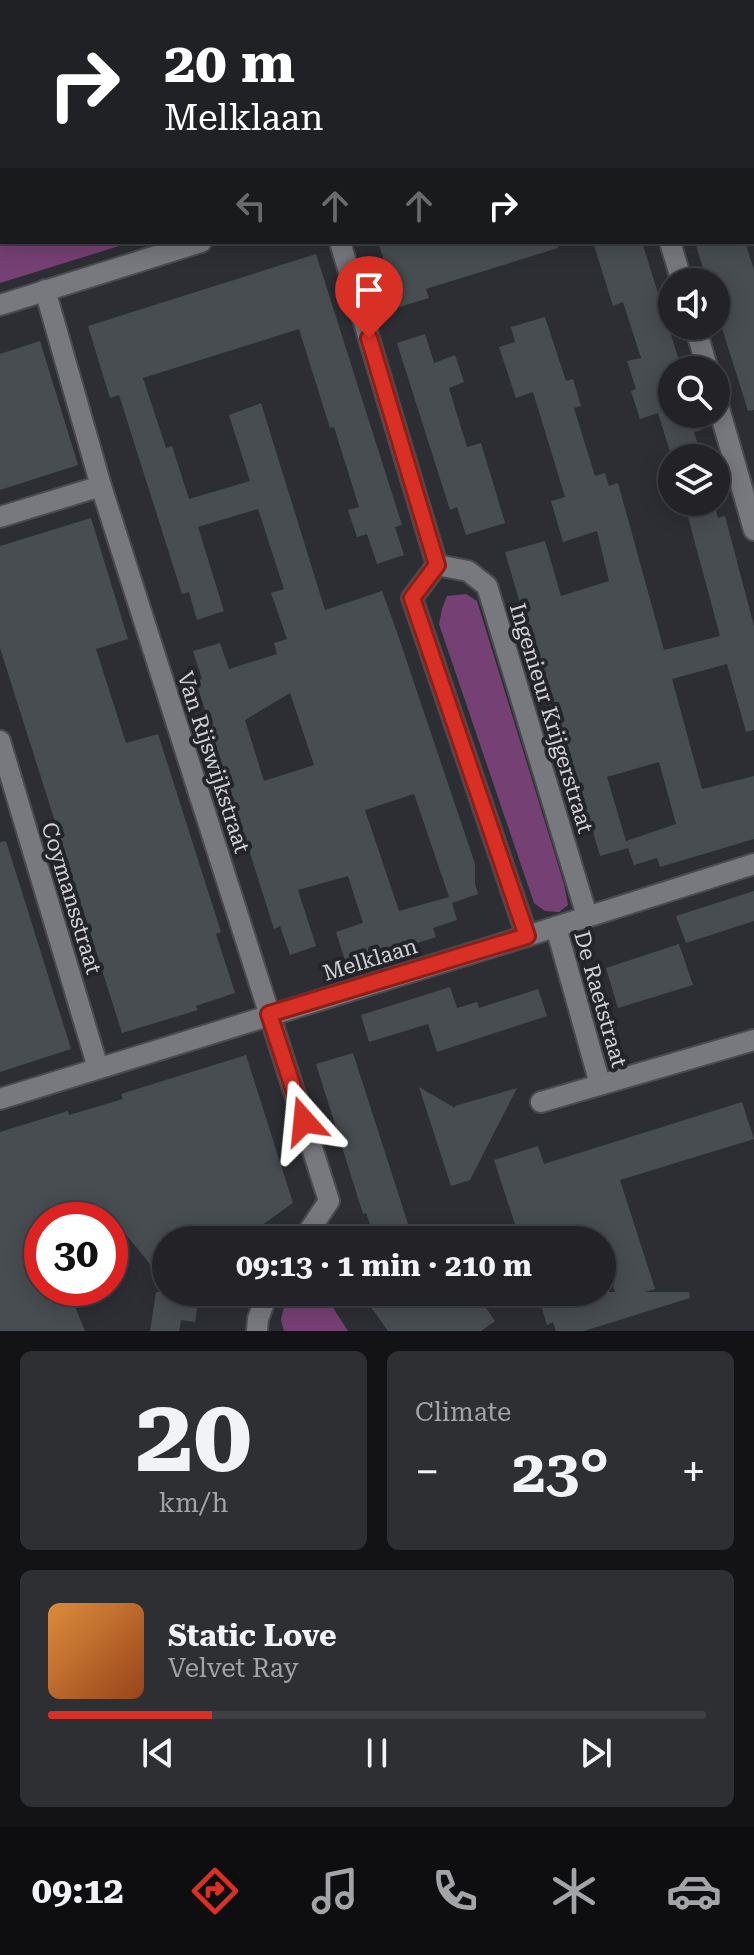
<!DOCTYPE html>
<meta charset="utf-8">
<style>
:root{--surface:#222227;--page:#2e2f33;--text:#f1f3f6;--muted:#a2a4a7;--line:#3f3f44;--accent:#d93025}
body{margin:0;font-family:"Roboto Serif",serif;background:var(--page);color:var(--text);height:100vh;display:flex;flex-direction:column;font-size:30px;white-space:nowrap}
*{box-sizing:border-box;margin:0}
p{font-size:26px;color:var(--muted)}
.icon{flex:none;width:44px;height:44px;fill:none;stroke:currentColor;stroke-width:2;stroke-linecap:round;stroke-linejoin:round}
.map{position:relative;height:1331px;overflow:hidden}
.side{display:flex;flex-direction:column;gap:20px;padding:20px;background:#131315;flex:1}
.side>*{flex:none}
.banner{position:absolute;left:0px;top:0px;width:754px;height:244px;box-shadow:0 4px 20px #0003,0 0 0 2px var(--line);background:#202124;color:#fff;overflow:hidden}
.buttons{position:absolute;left:658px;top:268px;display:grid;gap:16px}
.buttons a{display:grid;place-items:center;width:72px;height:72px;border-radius:50%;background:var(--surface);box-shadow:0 4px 20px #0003,0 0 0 2px var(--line);font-size:40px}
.speed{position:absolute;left:24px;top:1202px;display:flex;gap:16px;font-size:40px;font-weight:700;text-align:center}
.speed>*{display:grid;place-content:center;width:104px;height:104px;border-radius:50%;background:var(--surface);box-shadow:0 4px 20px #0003,0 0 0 2px var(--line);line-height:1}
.speed .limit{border:12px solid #d22;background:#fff;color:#111}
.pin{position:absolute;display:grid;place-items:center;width:68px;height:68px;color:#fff;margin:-82px -34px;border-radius:50% 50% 50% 0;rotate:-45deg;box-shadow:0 0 8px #0007}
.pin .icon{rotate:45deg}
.me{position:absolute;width:88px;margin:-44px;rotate:342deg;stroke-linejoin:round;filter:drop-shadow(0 0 6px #0008)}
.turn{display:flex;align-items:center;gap:28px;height:168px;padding:0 32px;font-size:36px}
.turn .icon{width:104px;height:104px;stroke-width:2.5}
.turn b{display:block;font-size:56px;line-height:68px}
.lanes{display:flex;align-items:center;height:76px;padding:0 32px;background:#0003;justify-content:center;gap:40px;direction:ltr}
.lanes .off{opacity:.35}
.big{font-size:60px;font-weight:700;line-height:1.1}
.side .widget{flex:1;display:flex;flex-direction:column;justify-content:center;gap:12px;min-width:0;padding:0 28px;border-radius:12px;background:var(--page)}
.side .dial{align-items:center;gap:0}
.dial b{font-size:104px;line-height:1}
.song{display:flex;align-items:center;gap:24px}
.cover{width:96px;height:96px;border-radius:12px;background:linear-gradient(135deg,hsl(30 70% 55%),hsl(20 70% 35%))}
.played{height:8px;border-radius:4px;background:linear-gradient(90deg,var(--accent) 25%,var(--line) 25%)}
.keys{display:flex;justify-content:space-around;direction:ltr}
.heat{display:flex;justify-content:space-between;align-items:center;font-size:44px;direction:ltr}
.side .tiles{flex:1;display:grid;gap:20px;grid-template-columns:1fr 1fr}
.widget:last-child{grid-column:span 2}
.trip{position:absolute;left:152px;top:1226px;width:464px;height:80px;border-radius:40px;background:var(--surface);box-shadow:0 4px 20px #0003,0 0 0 2px var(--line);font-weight:700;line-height:80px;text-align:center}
.dock{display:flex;height:128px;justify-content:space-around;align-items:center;background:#0e0e10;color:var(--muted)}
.dock .icon{width:56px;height:56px}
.dock .on{color:var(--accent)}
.dock b{font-size:36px;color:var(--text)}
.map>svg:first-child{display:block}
</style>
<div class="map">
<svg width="754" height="1331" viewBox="0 0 754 1331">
<rect width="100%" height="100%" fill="#2d2e34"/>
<g fill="#754073">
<path d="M0,136H2V242H132L0,283Z"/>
<path d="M466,594L477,601L564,884L568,905L559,912L545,911L534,903L439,624L442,609L447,596Z"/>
<path d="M287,1292H323L348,1331H284L281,1320Z"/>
</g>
<g fill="#484d51" fill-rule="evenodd">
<path d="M378,242H557L558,248L426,289L429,298L399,307Z"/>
<path d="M593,242H642L682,370H672V414H696L701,430L694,432L702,458H672L658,413L640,419L631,391L636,389L627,361L641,358L623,302L613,306Z"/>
<path d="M695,242H745L754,270V410L748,411L716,309V282H707Z"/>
<path d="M316,254L402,525L395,527L404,555L377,564L367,534L357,537L348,510L359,507L334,427L330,428L299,329L143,378L166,448L172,446L189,499L250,481L229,415L261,403L325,610L382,591L397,632L475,864V884L478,894L452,903L457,920L433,928L436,937L347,966L336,932L363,923L348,876L298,890L316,946L290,955L280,926L274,929L196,682L202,679L193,651L220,643L229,669L277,654L274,643L287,639L271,593L284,589L258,509L198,527L224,611L197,620L189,592L182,594L119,395L110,398L88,326ZM290,693L314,765L264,781L245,720ZM414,794L449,897L399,911L365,810Z"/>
<path d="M545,317L566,381L573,379L581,406L574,408L595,476L605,473L609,486L618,483L664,650L720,636L684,502H714L718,518L725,516L754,626V730L746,732L727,664L672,679L702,789L754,776V839L660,867L657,858L634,865L626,842L628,848L600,856L592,828L586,830L505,552L545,541L561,596L609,581L597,531L563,542L551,501L565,497L533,392L516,398L499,347L515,342L511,327ZM659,762L676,824L626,841L607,777Z"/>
<path d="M425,334L434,363L455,355L464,382L449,388L467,447L481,443L505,523L466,535L457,507L450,510L397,343Z"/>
<path d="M40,341L78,465L0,490V354Z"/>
<path d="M91,518L128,639L96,649L126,743L158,734L221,932L216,934L235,993L196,1006L198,1010L122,1033L0,648V546Z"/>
<path d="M6,841L71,1049L0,1072V842Z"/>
<path d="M754,891V921L686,943L676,916Z"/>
<path d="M679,944L693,985L618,1008L606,968Z"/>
<path d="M450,987L457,1008L477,1002L479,1008L538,989L547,1016L437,1052L428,1024L369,1042L361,1015Z"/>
<path d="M353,1053L408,1224L374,1235L366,1213L363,1214L316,1064Z"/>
<path d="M246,1055L293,1203L241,1240H166V1284L124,1232L110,1243V1220H42V1292H69L85,1331H0V1132L68,1111L69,1115L123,1099L121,1094Z"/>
<path d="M419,1087L455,1108V1106L517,1088L470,1180L451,1186Z"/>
<path d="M742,1102L754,1139L620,1180L655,1289L644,1292H689L690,1298L584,1331H556L553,1322L547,1325L537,1292H615L602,1249V1240H520L494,1160L538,1146L544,1164Z"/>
<path d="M156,1292H200L195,1322L181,1320L179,1331H150Z"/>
<path d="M360,1292H475L495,1321L481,1331H388Z"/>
</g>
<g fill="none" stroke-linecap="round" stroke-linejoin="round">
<g stroke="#4a4b4f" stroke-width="24">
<g id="minor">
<path d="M536,0L537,2"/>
<path d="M380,2L387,0"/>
<path d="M752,65L754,64"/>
<path d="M0,122L2,121"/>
<path d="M340,242L437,565"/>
<path d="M670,242L682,282"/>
<path d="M45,290L101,486L329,1201L303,1240"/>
<path d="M0,305L201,242"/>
<path d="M695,326L708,370"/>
<path d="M716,398L754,530"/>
<path d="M0,517L101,486"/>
<path d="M437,565L468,571L487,586L587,916"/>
<path d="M437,565L412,598L527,936"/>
<path d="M0,741L98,1068"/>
<path d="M556,927L600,1084"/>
<path d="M0,1099L527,936L754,864"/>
<path d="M541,1102L754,1040"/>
<path d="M257,1331L258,1319L268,1292"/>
</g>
</g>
<use href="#minor" stroke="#77797f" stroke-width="20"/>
</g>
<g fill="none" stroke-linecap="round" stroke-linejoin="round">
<g stroke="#8d1f18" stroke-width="20">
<path id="route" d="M304,1121L269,1014L527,936L412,598L437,565L369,338"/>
</g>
<use href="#route" stroke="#d93025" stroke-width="14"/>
</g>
<g text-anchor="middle" stroke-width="8" stroke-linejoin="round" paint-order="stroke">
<g font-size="22" fill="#d1d2d6" stroke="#23252a">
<text transform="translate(552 718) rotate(73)" y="8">Ingenieur Krijgerstraat</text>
<text transform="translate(214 762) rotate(72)" y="8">Van Rijswijkstraat</text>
<text transform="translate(72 898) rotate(73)" y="8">Coymansstraat</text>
<text transform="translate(370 959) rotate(-17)" y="8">Melklaan</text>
<text transform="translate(601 999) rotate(74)" y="8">De Raetstraat</text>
</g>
</g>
</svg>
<div class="buttons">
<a><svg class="icon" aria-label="sound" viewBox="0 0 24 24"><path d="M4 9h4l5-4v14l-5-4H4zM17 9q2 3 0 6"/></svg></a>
<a><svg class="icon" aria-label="search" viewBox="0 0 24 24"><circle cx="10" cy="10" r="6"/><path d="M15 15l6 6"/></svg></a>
<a><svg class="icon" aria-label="layers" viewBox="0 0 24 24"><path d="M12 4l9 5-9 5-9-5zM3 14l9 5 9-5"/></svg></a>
</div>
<div class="speed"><div class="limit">30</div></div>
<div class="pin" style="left:369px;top:338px;background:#d93025"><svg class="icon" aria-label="arrive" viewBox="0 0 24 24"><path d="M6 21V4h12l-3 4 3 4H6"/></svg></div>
<svg class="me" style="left:304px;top:1121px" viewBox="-20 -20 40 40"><path d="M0-17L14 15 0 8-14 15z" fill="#d93025" stroke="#fff" stroke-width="4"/></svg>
<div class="trip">09:13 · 1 min · 210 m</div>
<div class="banner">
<div class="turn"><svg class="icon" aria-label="right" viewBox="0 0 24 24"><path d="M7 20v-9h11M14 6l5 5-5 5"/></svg><div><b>20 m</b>Melklaan</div></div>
<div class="lanes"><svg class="icon off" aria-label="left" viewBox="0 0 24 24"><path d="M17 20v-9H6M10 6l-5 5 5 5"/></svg><svg class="icon off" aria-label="ahead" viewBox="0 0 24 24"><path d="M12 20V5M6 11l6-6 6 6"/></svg><svg class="icon off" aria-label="ahead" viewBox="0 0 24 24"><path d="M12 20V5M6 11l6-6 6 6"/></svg><svg class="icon" aria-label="right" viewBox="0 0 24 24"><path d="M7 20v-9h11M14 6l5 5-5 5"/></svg></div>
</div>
</div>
<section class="side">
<div class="tiles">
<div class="widget dial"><b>20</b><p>km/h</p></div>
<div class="widget"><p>Climate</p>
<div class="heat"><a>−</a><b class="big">23°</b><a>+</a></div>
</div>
<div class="widget">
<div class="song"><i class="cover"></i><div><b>Static Love</b><p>Velvet Ray</p></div></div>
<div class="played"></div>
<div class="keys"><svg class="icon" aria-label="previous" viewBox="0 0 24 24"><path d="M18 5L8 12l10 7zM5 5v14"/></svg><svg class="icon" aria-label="pause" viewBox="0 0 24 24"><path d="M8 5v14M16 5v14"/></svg><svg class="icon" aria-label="next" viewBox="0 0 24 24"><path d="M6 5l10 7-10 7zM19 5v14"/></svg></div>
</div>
</div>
</section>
<nav class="dock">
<b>09:12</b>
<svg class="icon on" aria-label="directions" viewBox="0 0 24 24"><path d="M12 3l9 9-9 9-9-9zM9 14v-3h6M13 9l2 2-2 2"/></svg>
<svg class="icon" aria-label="music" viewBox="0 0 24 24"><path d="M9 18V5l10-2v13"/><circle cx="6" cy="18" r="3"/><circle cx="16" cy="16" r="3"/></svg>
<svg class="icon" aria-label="phone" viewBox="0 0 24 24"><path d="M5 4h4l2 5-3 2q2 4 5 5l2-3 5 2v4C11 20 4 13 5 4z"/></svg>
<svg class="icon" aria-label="climate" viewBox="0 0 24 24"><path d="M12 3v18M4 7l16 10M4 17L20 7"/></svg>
<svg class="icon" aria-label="car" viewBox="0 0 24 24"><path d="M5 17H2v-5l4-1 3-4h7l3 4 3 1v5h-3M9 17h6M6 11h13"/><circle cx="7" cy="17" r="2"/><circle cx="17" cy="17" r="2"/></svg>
</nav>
